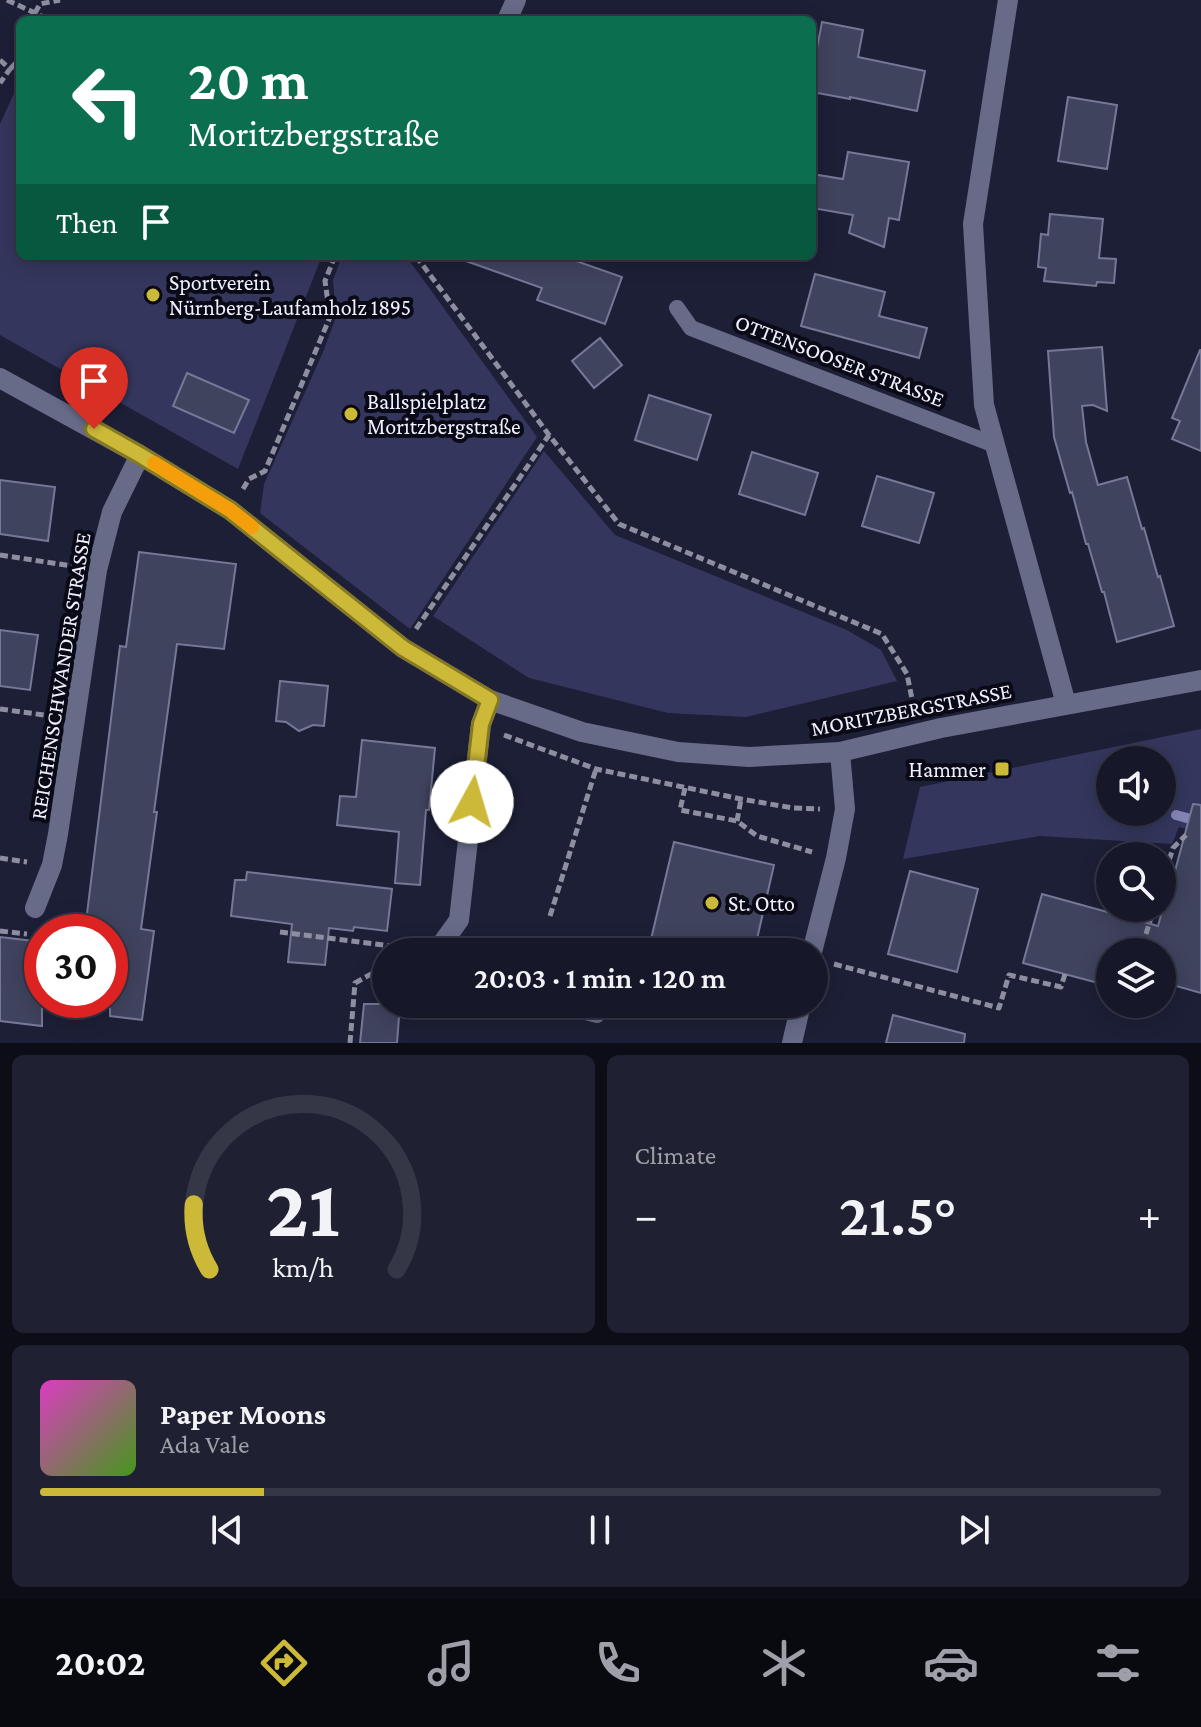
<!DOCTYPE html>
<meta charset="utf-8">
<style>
:root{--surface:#161729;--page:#1f2031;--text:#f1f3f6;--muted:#9e9fa8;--line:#353646;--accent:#cdb938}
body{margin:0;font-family:"Crimson Pro",serif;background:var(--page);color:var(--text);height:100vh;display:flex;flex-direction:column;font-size:30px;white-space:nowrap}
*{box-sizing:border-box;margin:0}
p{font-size:26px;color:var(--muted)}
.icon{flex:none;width:44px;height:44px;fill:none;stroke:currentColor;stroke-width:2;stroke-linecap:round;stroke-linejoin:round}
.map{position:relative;height:1043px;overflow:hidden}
.panel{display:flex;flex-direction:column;gap:12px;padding:12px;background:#0c0d17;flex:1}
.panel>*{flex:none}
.hud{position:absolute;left:16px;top:16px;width:800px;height:244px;border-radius:12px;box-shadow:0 4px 20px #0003,0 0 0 2px var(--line);background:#0b6e4f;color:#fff;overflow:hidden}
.controls{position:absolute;left:1096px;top:746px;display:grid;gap:16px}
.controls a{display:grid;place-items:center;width:80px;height:80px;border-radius:50%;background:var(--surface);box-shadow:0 4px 20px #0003,0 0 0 2px var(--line);font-size:40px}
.speed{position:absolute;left:24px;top:914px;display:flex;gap:16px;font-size:40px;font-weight:700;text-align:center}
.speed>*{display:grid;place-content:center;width:104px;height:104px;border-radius:50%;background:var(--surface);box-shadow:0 4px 20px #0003,0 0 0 2px var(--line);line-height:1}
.speed .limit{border:12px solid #d22;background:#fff;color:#111}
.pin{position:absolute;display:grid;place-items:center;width:68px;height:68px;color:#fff;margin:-82px -34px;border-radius:50% 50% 50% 0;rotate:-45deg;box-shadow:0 0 8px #0007}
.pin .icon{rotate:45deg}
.me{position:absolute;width:88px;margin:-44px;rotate:6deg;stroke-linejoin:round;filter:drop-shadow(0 0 6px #0008)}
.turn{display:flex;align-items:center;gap:28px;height:168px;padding:0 40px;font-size:36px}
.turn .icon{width:104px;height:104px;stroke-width:2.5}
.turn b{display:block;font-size:56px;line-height:68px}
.then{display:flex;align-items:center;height:76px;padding:0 40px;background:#0003;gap:16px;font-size:30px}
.big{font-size:60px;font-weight:600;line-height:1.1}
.panel .card{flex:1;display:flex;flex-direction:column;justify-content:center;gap:12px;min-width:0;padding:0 28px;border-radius:12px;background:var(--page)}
.panel .dial{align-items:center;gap:0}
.dial svg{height:208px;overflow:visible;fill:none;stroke:var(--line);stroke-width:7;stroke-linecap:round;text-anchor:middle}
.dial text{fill:var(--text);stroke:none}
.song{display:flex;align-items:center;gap:24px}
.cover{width:96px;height:96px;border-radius:12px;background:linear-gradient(135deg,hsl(310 70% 55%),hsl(100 70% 35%))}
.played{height:8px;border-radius:4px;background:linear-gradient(90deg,var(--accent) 20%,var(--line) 20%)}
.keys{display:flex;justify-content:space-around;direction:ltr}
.heat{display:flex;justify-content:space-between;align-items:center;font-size:44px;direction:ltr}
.panel .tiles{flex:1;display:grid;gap:12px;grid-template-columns:1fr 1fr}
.card:last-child{grid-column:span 2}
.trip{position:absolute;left:372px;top:938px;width:456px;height:80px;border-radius:40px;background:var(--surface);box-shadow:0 4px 20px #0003,0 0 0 2px var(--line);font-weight:600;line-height:80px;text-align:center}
.tab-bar{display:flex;height:128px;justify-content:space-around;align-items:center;background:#090910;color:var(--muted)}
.tab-bar .icon{width:56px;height:56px}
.tab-bar .selected{color:var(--accent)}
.tab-bar b{font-size:36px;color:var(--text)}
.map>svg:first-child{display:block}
</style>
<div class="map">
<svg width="1201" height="1043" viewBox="0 0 1201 1043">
<rect width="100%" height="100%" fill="#1d1f37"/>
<g fill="#34365d" fill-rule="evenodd">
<path d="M20,80V256H322L238,469L0,335V124Z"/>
<path d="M342,256H406L537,437L410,629L260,513L264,484L323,352L336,317L333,280Z"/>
<path d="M544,451L615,535L847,630L881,650L897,681L746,717L668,713L529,678L433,616Z"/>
<path d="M1201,729V833L1179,827L1172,844L1040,836L903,859L920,787ZM1110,760H1162V812H1110Z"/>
</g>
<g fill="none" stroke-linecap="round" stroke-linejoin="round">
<path stroke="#8485b6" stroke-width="10" d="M1176,815L1201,822"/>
</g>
<g fill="#40435e" stroke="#757896" stroke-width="2">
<path d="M822,22L863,30L858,57L925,71L917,111L850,97V99L812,92V74Z"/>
<path d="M1068,97L1117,105L1107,169L1058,161Z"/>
<path d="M848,152L909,162L899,220L889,218L884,247L849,233L853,215L812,208V174L843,179Z"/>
<path d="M1050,214L1103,219L1099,258L1116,259L1114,283L1097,282L1096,286L1044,281L1046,268L1038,267L1041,234L1048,235Z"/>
<path d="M463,256H562L622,277L605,324L537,300L542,288L463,260Z"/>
<path d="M815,274L885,292L879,316L927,328L919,358L801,326Z"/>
<path d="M600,338L622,365L594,388L572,361Z"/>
<path d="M1102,347L1107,411L1093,405L1082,406L1086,442L1098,485L1127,477L1142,529L1144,528L1158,577L1160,576L1174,626L1117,642L1104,592H1102L1088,544H1086L1072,492L1070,493L1054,437L1048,351Z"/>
<path d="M1200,350H1201V451L1172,439L1180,421L1172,418Z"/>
<path d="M187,373L249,400L234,433L173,406Z"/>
<path d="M649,395L711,415L697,460L635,440Z"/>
<path d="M752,452L818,473L805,515L739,494Z"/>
<path d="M877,476L934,493L919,543L862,526Z"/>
<path d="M0,480L55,487L48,541L0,534Z"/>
<path d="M139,552L236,564L224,649L177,644L154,812H157L141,929L154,931L142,1020L110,1016V932H96L97,924L86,922L120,646L126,647Z"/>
<path d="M0,630L38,635L30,690L0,686Z"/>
<path d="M280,681L328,686L324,726L313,725L299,731L286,722L276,721Z"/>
<path d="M362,740L435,748L429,810H426L420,885L395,883L399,832L337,825L340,796L356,797Z"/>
<path d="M1193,804L1201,805V993L1162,982V952H1110V971L1106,985L1023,963L1042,894L1158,926L1166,897H1168Z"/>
<path d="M674,842L774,865L754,952H648Z"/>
<path d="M910,871L978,889L957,972L888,954Z"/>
<path d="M247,872L392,889L387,931L354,927L353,931L329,928L325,965L288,962L292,924L231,916L235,880H246Z"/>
<path d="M0,937L42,942V1026L0,1021Z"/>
<path d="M364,1004H400L397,1043H360Z"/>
<path d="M893,1015L965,1034L964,1043H886Z"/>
</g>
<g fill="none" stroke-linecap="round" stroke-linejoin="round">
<g stroke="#8d8fa1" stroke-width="5" stroke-dasharray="8 4" stroke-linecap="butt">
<path d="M7,0L50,20"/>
<path d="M35,13L40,4L60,0"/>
<path d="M0,60L10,69L0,83"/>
<path d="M10,69L20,59"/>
<path d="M416,256L549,435L619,524L882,634L907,674L914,709"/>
<path d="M243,489L249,479L265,471L330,317L325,281L335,256"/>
<path d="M0,555L72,566"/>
<path d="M416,629L549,435"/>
<path d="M0,709L51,716"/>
<path d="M504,735L596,769L741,799L793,808L820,809"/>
<path d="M685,788L680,810L737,821L757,836L812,852"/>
<path d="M737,821L741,799"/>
<path d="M0,858L27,862"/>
<path d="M1162,883L1173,848L1186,835"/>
<path d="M550,916L596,769"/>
<path d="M0,931L27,934"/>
<path d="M280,932L414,949"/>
<path d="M1146,934L1154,908"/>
<path d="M834,964L999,1008L1009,975L1061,987L1065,974"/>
<path d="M350,1043L355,983L373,973L386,974"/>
</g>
<g stroke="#686b88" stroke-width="16">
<path d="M677,308L691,328L995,445"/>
<path d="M554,1004L597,1015"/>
</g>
<g stroke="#686b88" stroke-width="20">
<path d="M1008,0L973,224L984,405L1066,704"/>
<path d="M507,20L516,0"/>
<path d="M0,378L140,455L230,510L403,648L490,700L582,732L678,752L749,757L840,752L941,728L1201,680"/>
<path d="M35,908L52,865L58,834L97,570L112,512L140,455"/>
<path d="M436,952L459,920L481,724L490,700"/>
<path d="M812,952L836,858L845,809L840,752"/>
<path d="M792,1043L801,1004"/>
</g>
</g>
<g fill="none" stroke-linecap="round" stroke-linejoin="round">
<g stroke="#857824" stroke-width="20">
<path id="route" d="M94,429L140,455L230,510L403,648L490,700L481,724L472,802"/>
</g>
<use href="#route" stroke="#cdb938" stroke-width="14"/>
<path stroke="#f59e0b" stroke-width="14" d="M154,463L230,510L252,527"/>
</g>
<g fill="#cdb938" stroke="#090a15" stroke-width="3">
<circle cx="153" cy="295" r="8"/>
<circle cx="351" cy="414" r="8"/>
<rect x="994" y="761" width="16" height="16" rx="4"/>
<circle cx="712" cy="903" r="8"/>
</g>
<g text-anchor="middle" stroke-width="8" stroke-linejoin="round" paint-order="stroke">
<g font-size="22" fill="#f0f1ff" stroke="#090a15" text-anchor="start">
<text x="169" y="290">Sportverein<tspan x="169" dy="25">Nürnberg-Laufamholz 1895</tspan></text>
<text x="367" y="409">Ballspielplatz<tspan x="367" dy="25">Moritzbergstraße</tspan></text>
<text x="986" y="777" text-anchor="end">Hammer</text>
<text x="728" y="911">St. Otto</text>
</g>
<g font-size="22" fill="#f0f1ff" stroke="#090a15">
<text transform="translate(840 360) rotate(21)" y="8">OTTENSOOSER STRASSE</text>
<text transform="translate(60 676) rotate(-81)" y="8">REICHENSCHWANDER STRASSE</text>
<text transform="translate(911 709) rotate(-11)" y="8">MORITZBERGSTRASSE</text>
</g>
</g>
</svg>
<div class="controls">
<a><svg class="icon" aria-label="sound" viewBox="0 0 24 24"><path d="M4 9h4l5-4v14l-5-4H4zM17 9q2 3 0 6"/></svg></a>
<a><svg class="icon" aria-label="search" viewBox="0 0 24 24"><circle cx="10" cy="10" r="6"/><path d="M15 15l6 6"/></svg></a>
<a><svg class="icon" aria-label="layers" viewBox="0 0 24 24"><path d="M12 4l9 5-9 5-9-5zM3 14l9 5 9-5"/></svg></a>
</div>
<div class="speed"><div class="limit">30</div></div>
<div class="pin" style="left:94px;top:429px;background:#d93025"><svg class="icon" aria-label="arrive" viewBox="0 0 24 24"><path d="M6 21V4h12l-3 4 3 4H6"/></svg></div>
<svg class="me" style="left:472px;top:802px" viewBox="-20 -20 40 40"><circle r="19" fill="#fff"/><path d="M0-13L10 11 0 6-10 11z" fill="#cdb938"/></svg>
<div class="trip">20:03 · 1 min · 120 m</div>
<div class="hud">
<div class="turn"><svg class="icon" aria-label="left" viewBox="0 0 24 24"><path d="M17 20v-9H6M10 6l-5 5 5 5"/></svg><div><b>20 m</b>Moritzbergstraße</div></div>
<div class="then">Then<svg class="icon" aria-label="arrive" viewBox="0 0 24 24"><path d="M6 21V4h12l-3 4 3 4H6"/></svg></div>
</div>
</div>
<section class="panel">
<div class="tiles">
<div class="card dial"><svg viewBox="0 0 100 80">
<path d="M14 69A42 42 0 1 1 86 69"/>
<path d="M14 69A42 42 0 0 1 8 44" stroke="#cdb938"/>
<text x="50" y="56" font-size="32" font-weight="700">21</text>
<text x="50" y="72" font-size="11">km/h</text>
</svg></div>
<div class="card"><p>Climate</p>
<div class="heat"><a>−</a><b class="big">21.5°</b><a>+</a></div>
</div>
<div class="card">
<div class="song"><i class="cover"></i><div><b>Paper Moons</b><p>Ada Vale</p></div></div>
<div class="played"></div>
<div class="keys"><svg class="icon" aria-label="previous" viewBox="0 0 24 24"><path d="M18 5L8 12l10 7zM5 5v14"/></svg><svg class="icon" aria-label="pause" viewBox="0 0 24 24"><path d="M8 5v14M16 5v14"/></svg><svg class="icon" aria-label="next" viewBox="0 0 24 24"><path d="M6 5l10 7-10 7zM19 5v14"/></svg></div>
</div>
</div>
</section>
<nav class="tab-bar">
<b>20:02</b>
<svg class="icon selected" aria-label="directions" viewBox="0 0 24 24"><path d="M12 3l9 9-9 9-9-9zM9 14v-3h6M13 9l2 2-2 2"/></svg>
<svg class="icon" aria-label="music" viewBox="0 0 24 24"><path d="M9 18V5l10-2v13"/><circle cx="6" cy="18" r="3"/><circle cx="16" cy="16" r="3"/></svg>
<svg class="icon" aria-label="phone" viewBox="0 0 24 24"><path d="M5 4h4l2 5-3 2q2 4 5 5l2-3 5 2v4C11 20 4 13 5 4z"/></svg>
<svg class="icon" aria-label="climate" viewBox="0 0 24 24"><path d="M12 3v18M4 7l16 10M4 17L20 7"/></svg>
<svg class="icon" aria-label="car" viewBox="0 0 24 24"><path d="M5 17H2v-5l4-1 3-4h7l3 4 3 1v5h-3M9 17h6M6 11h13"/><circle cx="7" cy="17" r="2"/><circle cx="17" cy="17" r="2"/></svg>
<svg class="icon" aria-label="filters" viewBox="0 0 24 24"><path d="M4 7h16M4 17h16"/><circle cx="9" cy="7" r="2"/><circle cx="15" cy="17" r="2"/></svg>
</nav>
